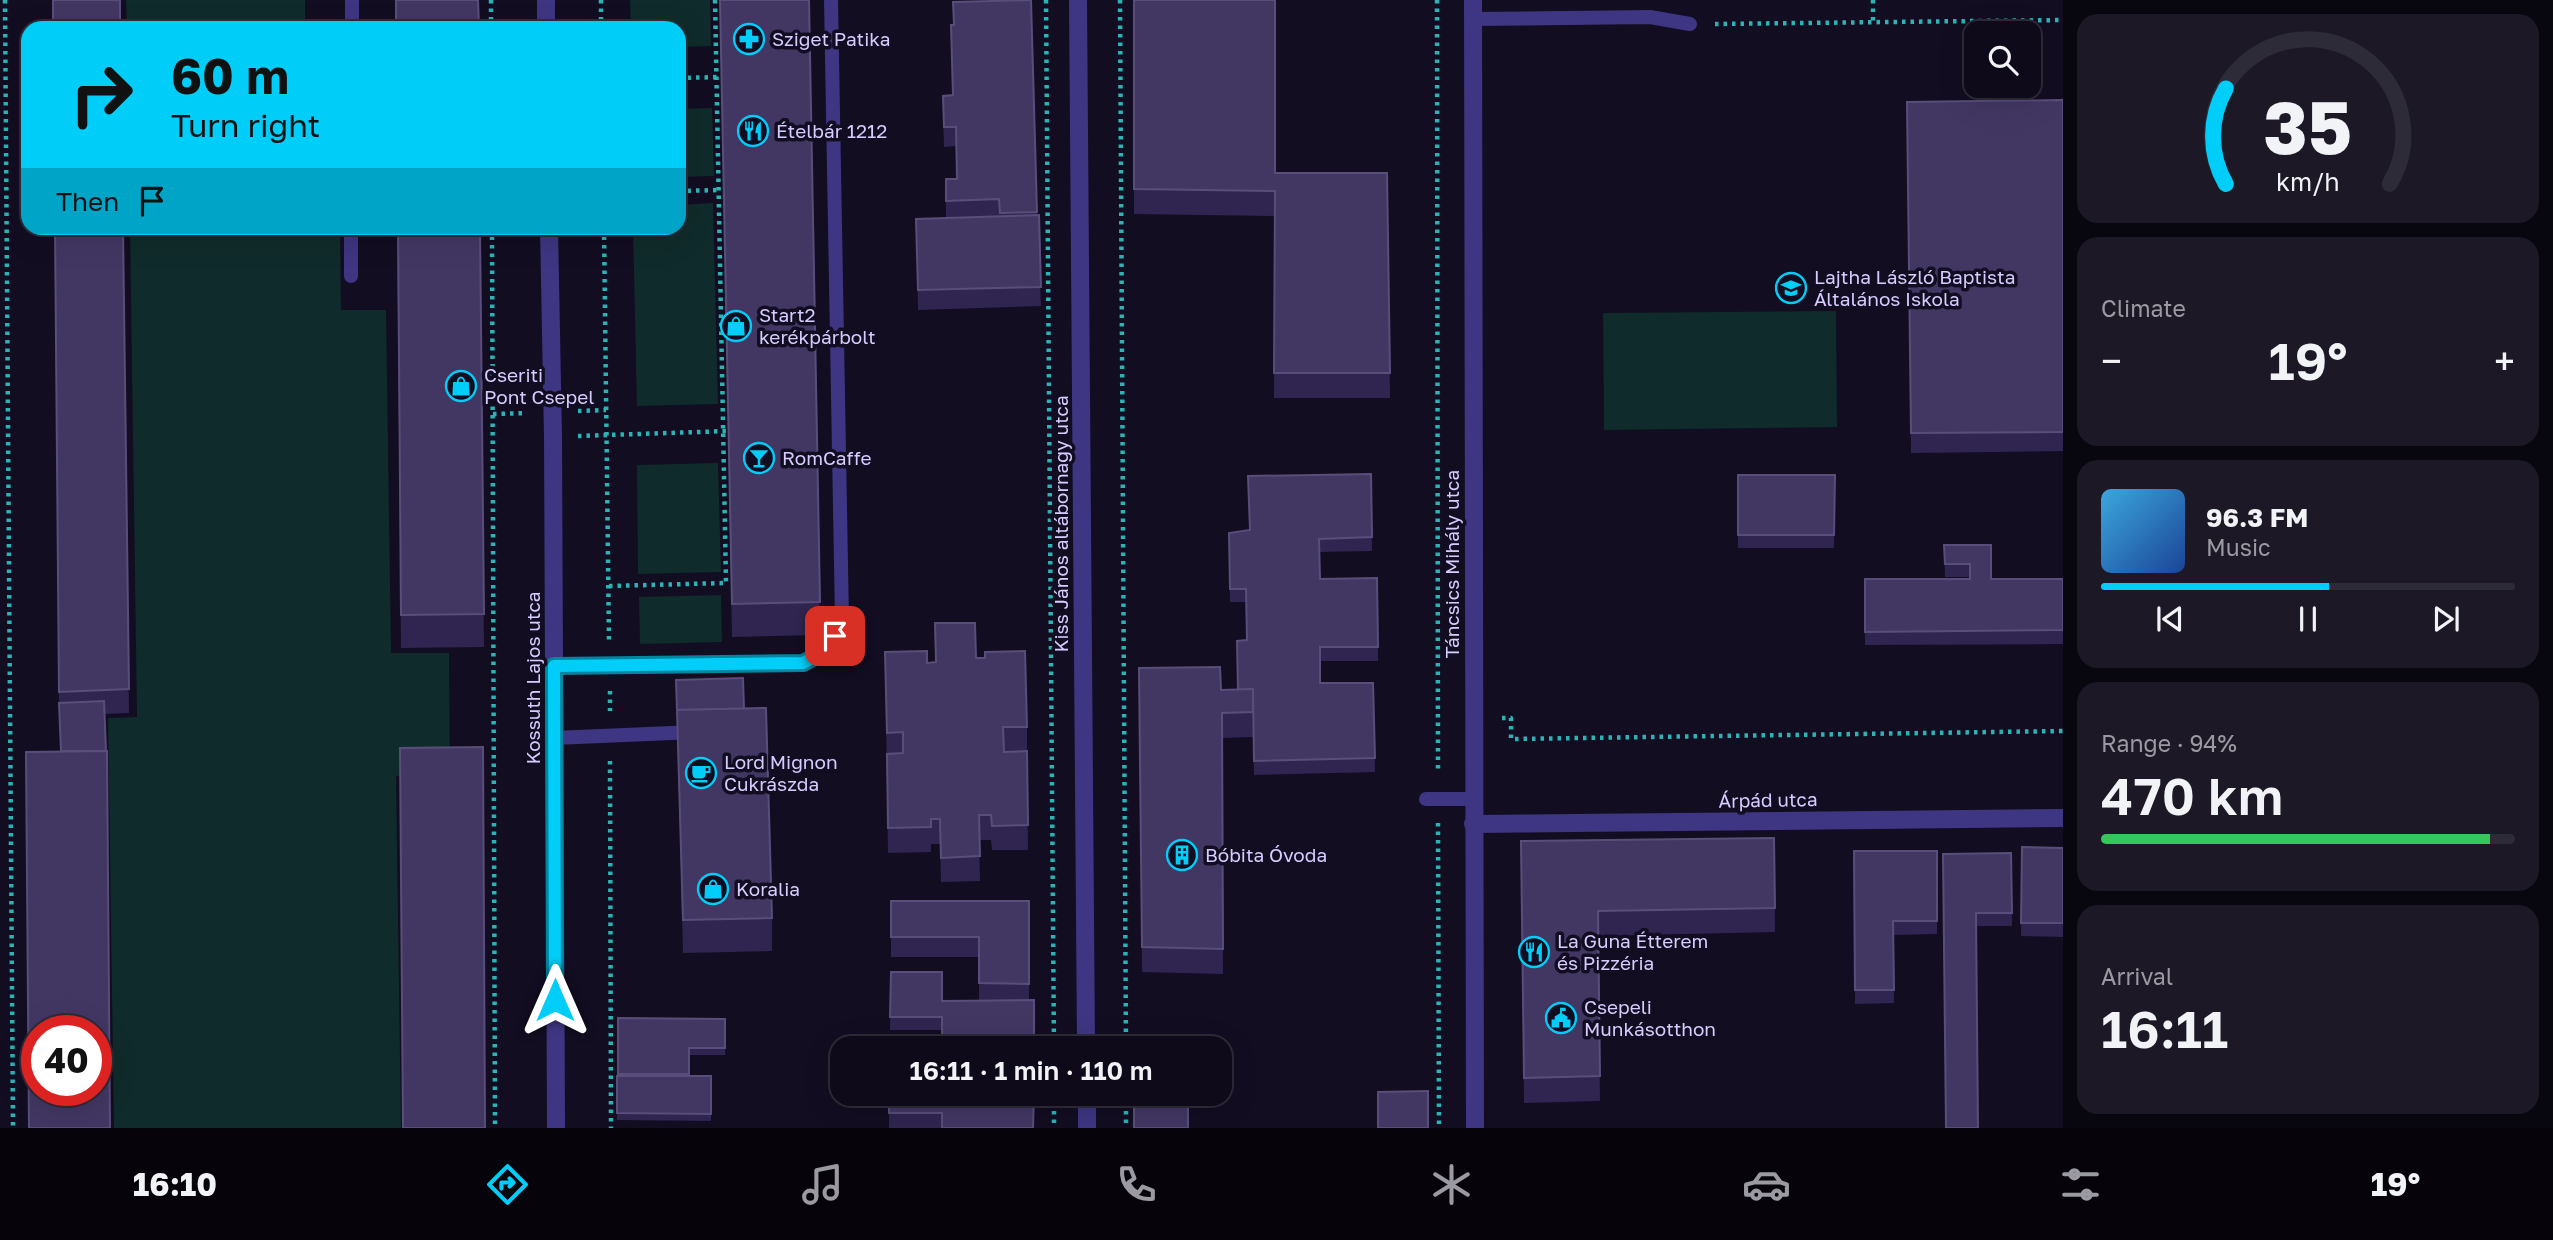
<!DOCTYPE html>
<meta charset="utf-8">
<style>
:root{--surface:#0e0a19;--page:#1c1826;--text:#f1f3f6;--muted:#9b9aa2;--line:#2e2b38;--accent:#00cef8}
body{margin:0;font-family:"Golos Text",sans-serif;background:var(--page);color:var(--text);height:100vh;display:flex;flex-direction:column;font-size:26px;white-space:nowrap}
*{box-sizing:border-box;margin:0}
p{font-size:23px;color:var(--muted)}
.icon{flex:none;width:38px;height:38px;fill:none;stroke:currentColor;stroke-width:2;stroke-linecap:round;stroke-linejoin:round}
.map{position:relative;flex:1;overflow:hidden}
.side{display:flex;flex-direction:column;gap:14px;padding:14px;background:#08060e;width:490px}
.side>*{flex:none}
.top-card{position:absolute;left:21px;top:21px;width:665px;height:214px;border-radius:21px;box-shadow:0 7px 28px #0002,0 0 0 2px var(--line);background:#00cef8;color:#111;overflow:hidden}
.fabs{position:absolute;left:1964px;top:21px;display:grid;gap:14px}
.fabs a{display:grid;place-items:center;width:77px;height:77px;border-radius:14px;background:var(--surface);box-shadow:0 7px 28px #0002,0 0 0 2px var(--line);font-size:35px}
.speed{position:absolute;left:21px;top:1015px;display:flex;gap:14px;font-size:35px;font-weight:700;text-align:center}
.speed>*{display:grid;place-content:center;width:91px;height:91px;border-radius:50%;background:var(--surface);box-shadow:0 7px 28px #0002,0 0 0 2px var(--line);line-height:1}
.speed .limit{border:10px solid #d22;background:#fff;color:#111}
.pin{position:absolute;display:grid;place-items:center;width:60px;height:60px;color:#fff;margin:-30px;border-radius:14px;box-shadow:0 4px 10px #0006}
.me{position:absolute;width:77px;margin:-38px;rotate:0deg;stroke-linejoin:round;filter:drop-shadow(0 0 5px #0008)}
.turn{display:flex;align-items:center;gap:24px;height:147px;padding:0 35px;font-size:32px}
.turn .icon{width:91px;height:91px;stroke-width:2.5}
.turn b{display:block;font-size:49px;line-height:60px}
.then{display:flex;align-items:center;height:66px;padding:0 35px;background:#0003;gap:14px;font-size:26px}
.big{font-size:52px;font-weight:600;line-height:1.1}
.side .card{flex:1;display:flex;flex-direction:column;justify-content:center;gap:10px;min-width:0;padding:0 24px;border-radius:21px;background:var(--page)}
.side .dial{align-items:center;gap:0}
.dial svg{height:182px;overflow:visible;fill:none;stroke:var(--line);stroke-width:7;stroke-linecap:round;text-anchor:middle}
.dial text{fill:var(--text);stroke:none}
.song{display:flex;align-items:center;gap:21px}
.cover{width:84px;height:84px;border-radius:10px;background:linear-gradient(135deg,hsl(200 70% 55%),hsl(220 70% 35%))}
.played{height:7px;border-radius:4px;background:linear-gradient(90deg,var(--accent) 55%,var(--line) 55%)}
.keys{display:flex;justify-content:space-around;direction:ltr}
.heat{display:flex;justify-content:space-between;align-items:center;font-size:38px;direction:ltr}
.charge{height:10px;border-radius:5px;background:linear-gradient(90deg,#34c759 94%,var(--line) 0)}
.trip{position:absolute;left:830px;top:1036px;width:402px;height:70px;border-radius:21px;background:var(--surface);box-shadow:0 7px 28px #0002,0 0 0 2px var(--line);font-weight:600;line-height:70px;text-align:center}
.tabs{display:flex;height:112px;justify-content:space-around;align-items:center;background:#06040a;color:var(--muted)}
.tabs .icon{width:49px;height:49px}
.tabs .on{color:var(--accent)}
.tabs b{font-size:32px;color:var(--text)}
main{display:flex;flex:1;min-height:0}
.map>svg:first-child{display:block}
</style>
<main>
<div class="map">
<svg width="2063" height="1128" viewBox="0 0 2063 1128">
<rect width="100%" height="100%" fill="#120d21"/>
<g fill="#102b2b">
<path d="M126,0H305V28H127Z"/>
<path d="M630,0H710L711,46L679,47V28H631Z"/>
<path d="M712,108L714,176L679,177V109Z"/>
<path d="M713,203L718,404L637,406L633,228H679V205Z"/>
<path d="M130,228H340L341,310H386L391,653H449L450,774L396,776L401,1128H114L108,718L137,717Z"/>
<path d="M1836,311L1837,427L1604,430L1603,313Z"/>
<path d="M718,463L721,572L638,574L637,465Z"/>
<path d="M721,595L722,642L640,644L639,597Z"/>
</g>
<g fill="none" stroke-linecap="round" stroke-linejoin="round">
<g stroke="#2bb4b5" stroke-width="4.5" stroke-dasharray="3.5 5" stroke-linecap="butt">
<path d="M5,0L13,1128"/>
<path d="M491,0V28"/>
<path d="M601,0V28"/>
<path d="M715,0L726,583"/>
<path d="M1046,0L1054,1048"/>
<path d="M1120,0L1126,1048"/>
<path d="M1437,0L1438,773"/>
<path d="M1873,0V24"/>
<path d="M1715,24L2063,20"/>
<path d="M679,78L721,77"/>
<path d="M679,191L720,190"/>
<path d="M492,228L495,1128"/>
<path d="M604,228L609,641"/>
<path d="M578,411L606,410"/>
<path d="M493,414L527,413"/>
<path d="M578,436L728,431"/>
<path d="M609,586L727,583"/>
<path d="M610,691V711"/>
<path d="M1502,718H1511V739L2063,731"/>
<path d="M610,761L611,1128"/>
<path d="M1438,823L1439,1128"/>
<path d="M1054,1094V1128"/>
<path d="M1126,1094V1128"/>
</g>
<g stroke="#3e3682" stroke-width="14">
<path d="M1473,19L1650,17L1690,24"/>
<path d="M352,28V0"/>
<path d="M351,276V228"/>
<path d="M554,666L803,663L828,650L842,621L831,0"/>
<path d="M554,738L695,732"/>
<path d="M1426,799H1473"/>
</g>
<g stroke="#3e3682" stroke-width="18">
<path d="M1078,0L1086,1048"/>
<path d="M1473,824L2063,818"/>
<path d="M1087,1094V1128"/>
</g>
<g stroke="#3e3682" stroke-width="18">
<path d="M546,0V28"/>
<path d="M1473,0L1475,1128"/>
<path d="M549,228L553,437L556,1128"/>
</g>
</g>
<g fill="#302550">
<path d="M720,0H809L820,635L732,637Z"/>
<path d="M1031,0L1037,215L1041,306L918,310L916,219L946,218V179H957L956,146L944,147L943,116V96L952,95L951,25H953V2Z"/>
<path d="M1134,0L1275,173H1387L1390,398H1274L1275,216L1134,214Z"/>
<path d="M2063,100V451L1911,453L1907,102Z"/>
<path d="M55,228H123L129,713L105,714L106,751H61L59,716Z"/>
<path d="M397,228H480L484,647L401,648Z"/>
<path d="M1371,474L1372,551L1319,552L1320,579L1377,578L1378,661H1320V683H1373L1375,772L1254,775L1253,737L1222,738L1223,974L1142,972L1139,668L1221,690H1238L1247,640L1246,602H1230L1229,533L1250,530Z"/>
<path d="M1738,475H1835L1834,548H1738Z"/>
<path d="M1944,545L1991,579H2063V644L1865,645V579H1970V577H1945Z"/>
<path d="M885,652L927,663L976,658L1027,727V751L1028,850H992L991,840H979L980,881L941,882L940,844H931V852L888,853Z"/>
<path d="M744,709L772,918V951L683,953L677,714Z"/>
<path d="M1774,838L1775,932L1598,936L1600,1101L1524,1103L1521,841Z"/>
<path d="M2022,847L2063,848V937L2021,936Z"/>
<path d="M1854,851H1937V934L1893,935L1894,1003L1855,1004Z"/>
<path d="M2011,853L2012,926H1976L1943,854Z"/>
<path d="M891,901H1029V1000L942,1030H890L891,972L942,1001H979V957H891Z"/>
<path d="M618,1018L725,1019V1055H689V1076H711V1121L617,1120Z"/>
<path d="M889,1094L1034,1128H889Z"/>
</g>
<g fill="#423763" stroke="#594e7b" stroke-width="2" fill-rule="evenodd">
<rect x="53" y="0" width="67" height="28"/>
<path d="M396,0H478L479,28H396Z"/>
<path d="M720,0H809L820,602L732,604Z"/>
<path d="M1031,0L1037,212L1000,213L999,199L946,201V179H957L956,127H944L943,96L953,95L951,25H954L953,2Z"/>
<path d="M1134,0H1275V173H1387L1390,373H1274L1275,191L1134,189Z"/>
<path d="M2063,100V432L1911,433L1907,102Z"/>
<path d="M1039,215L1041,287L918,290L916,219Z"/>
<path d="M55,228H123L129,689L59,692Z"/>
<path d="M398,228H480L484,614L401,615Z"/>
<path d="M1371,474L1372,537L1319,539L1320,579L1377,578L1378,647H1320V683H1373L1375,758L1254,761L1253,689L1238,690L1237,641L1247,640L1246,589H1230L1229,533L1250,530L1248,476Z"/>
<path d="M1738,475H1835L1834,535H1738Z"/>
<path d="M1944,545H1991V579H2063V630L1865,632V579H1970V564H1945Z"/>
<path d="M935,623H975L976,658H985V652L1025,651L1027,727H1003L1004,752L1027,751L1028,825L992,826L991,815H979L980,856L941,858L940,819H931V827L888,828L887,754L903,753V732L887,733L885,652L927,651V663L936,662Z"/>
<path d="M1220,667L1221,690L1253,689V712L1222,713L1223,949L1142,947L1139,668Z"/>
<path d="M743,678L744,709L677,710L676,680Z"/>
<path d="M104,701L106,751H61L59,703Z"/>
<path d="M766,708L772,918L683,920L677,710Z"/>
<path d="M483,747L485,1128H403L400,748Z"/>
<path d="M107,751L110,1128H29L26,752ZM37,1031H96V1090H37Z"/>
<path d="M1774,838L1775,908L1598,911L1600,1076L1524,1078L1521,841Z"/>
<path d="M2022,847L2063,848V923H2021Z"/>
<path d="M1854,851H1937V921H1893L1894,990H1855Z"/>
<path d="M2011,853L2012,913H1976L1978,1128H1946L1943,854Z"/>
<path d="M891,901H1029V984L979,983V937H891Z"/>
<path d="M891,972H942V1001L1034,1000V1048H942V1017H890Z"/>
<path d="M618,1018L725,1019V1048H689V1074H618Z"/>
<path d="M617,1076H711V1114L617,1113Z"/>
<path d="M1428,1091V1128H1378V1092Z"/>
<path d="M889,1094H1034L1033,1128H942V1113H889Z"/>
<rect x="1134" y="1094" width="54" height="34"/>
</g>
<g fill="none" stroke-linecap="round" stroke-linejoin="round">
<g stroke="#0086a1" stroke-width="18">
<path id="route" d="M555,1000L554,666L803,663L828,650L835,636"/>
</g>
<use href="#route" stroke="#00cef8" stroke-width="12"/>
</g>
<defs>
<g id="pharmacy-ring" transform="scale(1.575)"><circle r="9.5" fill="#120d21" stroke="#00cef8" stroke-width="1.5"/><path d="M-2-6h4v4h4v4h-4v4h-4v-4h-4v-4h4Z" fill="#00cef8"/></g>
<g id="restaurant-ring" transform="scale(1.575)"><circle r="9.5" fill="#120d21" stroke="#00cef8" stroke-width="1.5"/><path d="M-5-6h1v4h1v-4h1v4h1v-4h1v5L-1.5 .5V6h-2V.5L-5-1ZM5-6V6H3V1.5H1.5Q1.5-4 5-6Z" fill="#00cef8"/></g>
<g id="school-ring" transform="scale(1.575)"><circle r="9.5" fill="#120d21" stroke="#00cef8" stroke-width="1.5"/><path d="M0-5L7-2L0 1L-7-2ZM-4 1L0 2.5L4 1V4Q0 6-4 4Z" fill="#00cef8"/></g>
<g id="shop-ring" transform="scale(1.575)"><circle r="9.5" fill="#120d21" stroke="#00cef8" stroke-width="1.5"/><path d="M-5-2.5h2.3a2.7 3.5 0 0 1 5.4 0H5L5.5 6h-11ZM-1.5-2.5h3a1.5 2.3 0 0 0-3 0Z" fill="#00cef8"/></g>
<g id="bar-ring" transform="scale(1.575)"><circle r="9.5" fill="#120d21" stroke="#00cef8" stroke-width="1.5"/><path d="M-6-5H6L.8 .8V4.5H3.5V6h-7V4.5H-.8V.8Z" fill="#00cef8"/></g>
<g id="cafe-ring" transform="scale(1.575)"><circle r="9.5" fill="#120d21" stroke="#00cef8" stroke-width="1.5"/><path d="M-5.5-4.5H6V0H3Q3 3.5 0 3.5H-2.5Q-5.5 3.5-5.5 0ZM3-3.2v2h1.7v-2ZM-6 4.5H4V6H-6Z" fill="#00cef8"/></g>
<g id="building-ring" transform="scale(1.575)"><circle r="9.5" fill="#120d21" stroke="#00cef8" stroke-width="1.5"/><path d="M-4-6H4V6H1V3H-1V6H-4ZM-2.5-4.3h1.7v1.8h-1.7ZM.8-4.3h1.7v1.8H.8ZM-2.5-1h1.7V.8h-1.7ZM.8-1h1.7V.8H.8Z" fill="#00cef8"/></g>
<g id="civic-ring" transform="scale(1.575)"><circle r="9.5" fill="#120d21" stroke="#00cef8" stroke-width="1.5"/><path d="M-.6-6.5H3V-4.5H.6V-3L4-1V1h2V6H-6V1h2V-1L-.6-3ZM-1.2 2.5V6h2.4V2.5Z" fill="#00cef8"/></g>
</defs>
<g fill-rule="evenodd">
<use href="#pharmacy-ring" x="749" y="39"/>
<use href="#restaurant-ring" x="753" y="131"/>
<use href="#school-ring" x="1791" y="288"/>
<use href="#shop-ring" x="736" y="326"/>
<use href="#shop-ring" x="461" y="386"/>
<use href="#bar-ring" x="759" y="458"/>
<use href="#cafe-ring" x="701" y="773"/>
<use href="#building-ring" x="1182" y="855"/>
<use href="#shop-ring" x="713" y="889"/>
<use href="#restaurant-ring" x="1534" y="952"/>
<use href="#civic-ring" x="1561" y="1018"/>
</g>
<g text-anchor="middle" stroke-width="7" stroke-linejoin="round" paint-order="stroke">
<g font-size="19" fill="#d6cdff" stroke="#120d21" text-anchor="start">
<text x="772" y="46">Sziget Patika</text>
<text x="776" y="138">Ételbár 1212</text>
<text x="1814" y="284">Lajtha László Baptista<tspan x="1814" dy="22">Általános Iskola</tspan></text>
<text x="759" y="322">Start2<tspan x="759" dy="22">kerékpárbolt</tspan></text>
<text x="484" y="382">Cseriti<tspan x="484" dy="22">Pont Csepel</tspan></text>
<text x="782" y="465">RomCaffe</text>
<text x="724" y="769">Lord Mignon<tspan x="724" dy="22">Cukrászda</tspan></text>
<text x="1205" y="862">Bóbita Óvoda</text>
<text x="736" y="896">Koralia</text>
<text x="1557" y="948">La Guna Étterem<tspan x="1557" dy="22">és Pizzéria</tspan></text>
<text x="1584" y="1014">Csepeli<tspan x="1584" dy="22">Munkásotthon</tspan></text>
</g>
<g font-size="19" fill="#d6cdff" stroke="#120d21">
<text transform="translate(1061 524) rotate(-90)" y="7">Kiss János altábornagy utca</text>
<text transform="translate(1452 564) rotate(-90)" y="7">Táncsics Mihály utca</text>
<text transform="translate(533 678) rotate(-90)" y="7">Kossuth Lajos utca</text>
<text transform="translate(1768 800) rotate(-1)" y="7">Árpád utca</text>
</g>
</g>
</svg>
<div class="fabs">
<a><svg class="icon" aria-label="search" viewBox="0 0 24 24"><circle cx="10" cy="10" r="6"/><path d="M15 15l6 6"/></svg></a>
</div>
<div class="speed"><div class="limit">40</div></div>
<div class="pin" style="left:835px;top:636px;background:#d93025"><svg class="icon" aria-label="arrive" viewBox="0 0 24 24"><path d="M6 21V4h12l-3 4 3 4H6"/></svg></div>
<svg class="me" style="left:555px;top:1000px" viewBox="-20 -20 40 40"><path d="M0-17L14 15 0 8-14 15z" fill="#00cef8" stroke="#fff" stroke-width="4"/></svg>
<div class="trip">16:11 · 1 min · 110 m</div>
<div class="top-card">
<div class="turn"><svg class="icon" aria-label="right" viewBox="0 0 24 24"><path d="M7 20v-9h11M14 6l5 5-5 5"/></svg><div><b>60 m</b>Turn right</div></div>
<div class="then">Then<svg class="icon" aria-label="arrive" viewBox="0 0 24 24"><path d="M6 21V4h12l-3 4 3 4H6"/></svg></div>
</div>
</div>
<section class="side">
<div class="card dial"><svg viewBox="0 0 100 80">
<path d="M14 69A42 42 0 1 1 86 69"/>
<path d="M14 69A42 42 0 0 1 14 27" stroke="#00cef8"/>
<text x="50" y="56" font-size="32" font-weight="700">35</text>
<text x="50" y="72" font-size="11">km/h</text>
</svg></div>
<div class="card"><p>Climate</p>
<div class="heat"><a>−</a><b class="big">19°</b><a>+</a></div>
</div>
<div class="card">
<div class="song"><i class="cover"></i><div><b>96.3 FM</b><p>Music</p></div></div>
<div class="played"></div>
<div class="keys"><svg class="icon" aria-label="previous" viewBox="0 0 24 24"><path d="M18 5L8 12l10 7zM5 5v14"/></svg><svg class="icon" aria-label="pause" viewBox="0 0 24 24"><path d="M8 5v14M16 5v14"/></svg><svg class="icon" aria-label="next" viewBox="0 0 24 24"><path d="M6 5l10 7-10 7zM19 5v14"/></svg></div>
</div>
<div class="card"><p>Range · 94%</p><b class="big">470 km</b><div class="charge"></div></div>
<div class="card"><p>Arrival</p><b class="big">16:11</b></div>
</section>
</main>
<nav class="tabs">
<b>16:10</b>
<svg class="icon on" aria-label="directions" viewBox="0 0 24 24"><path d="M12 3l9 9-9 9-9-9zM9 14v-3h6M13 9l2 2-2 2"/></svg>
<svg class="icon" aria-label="music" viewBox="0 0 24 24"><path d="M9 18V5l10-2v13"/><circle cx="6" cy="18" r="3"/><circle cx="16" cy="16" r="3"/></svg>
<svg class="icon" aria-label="phone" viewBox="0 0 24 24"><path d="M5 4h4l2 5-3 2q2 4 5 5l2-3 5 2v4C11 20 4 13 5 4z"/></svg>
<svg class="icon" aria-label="climate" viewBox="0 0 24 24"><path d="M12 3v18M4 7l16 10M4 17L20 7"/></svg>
<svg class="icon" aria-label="car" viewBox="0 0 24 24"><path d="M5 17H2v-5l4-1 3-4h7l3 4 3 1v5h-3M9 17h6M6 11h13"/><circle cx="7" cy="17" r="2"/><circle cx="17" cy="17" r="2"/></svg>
<svg class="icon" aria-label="filters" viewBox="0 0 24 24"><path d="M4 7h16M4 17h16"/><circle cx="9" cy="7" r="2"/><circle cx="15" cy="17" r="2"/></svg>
<b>19°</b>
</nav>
